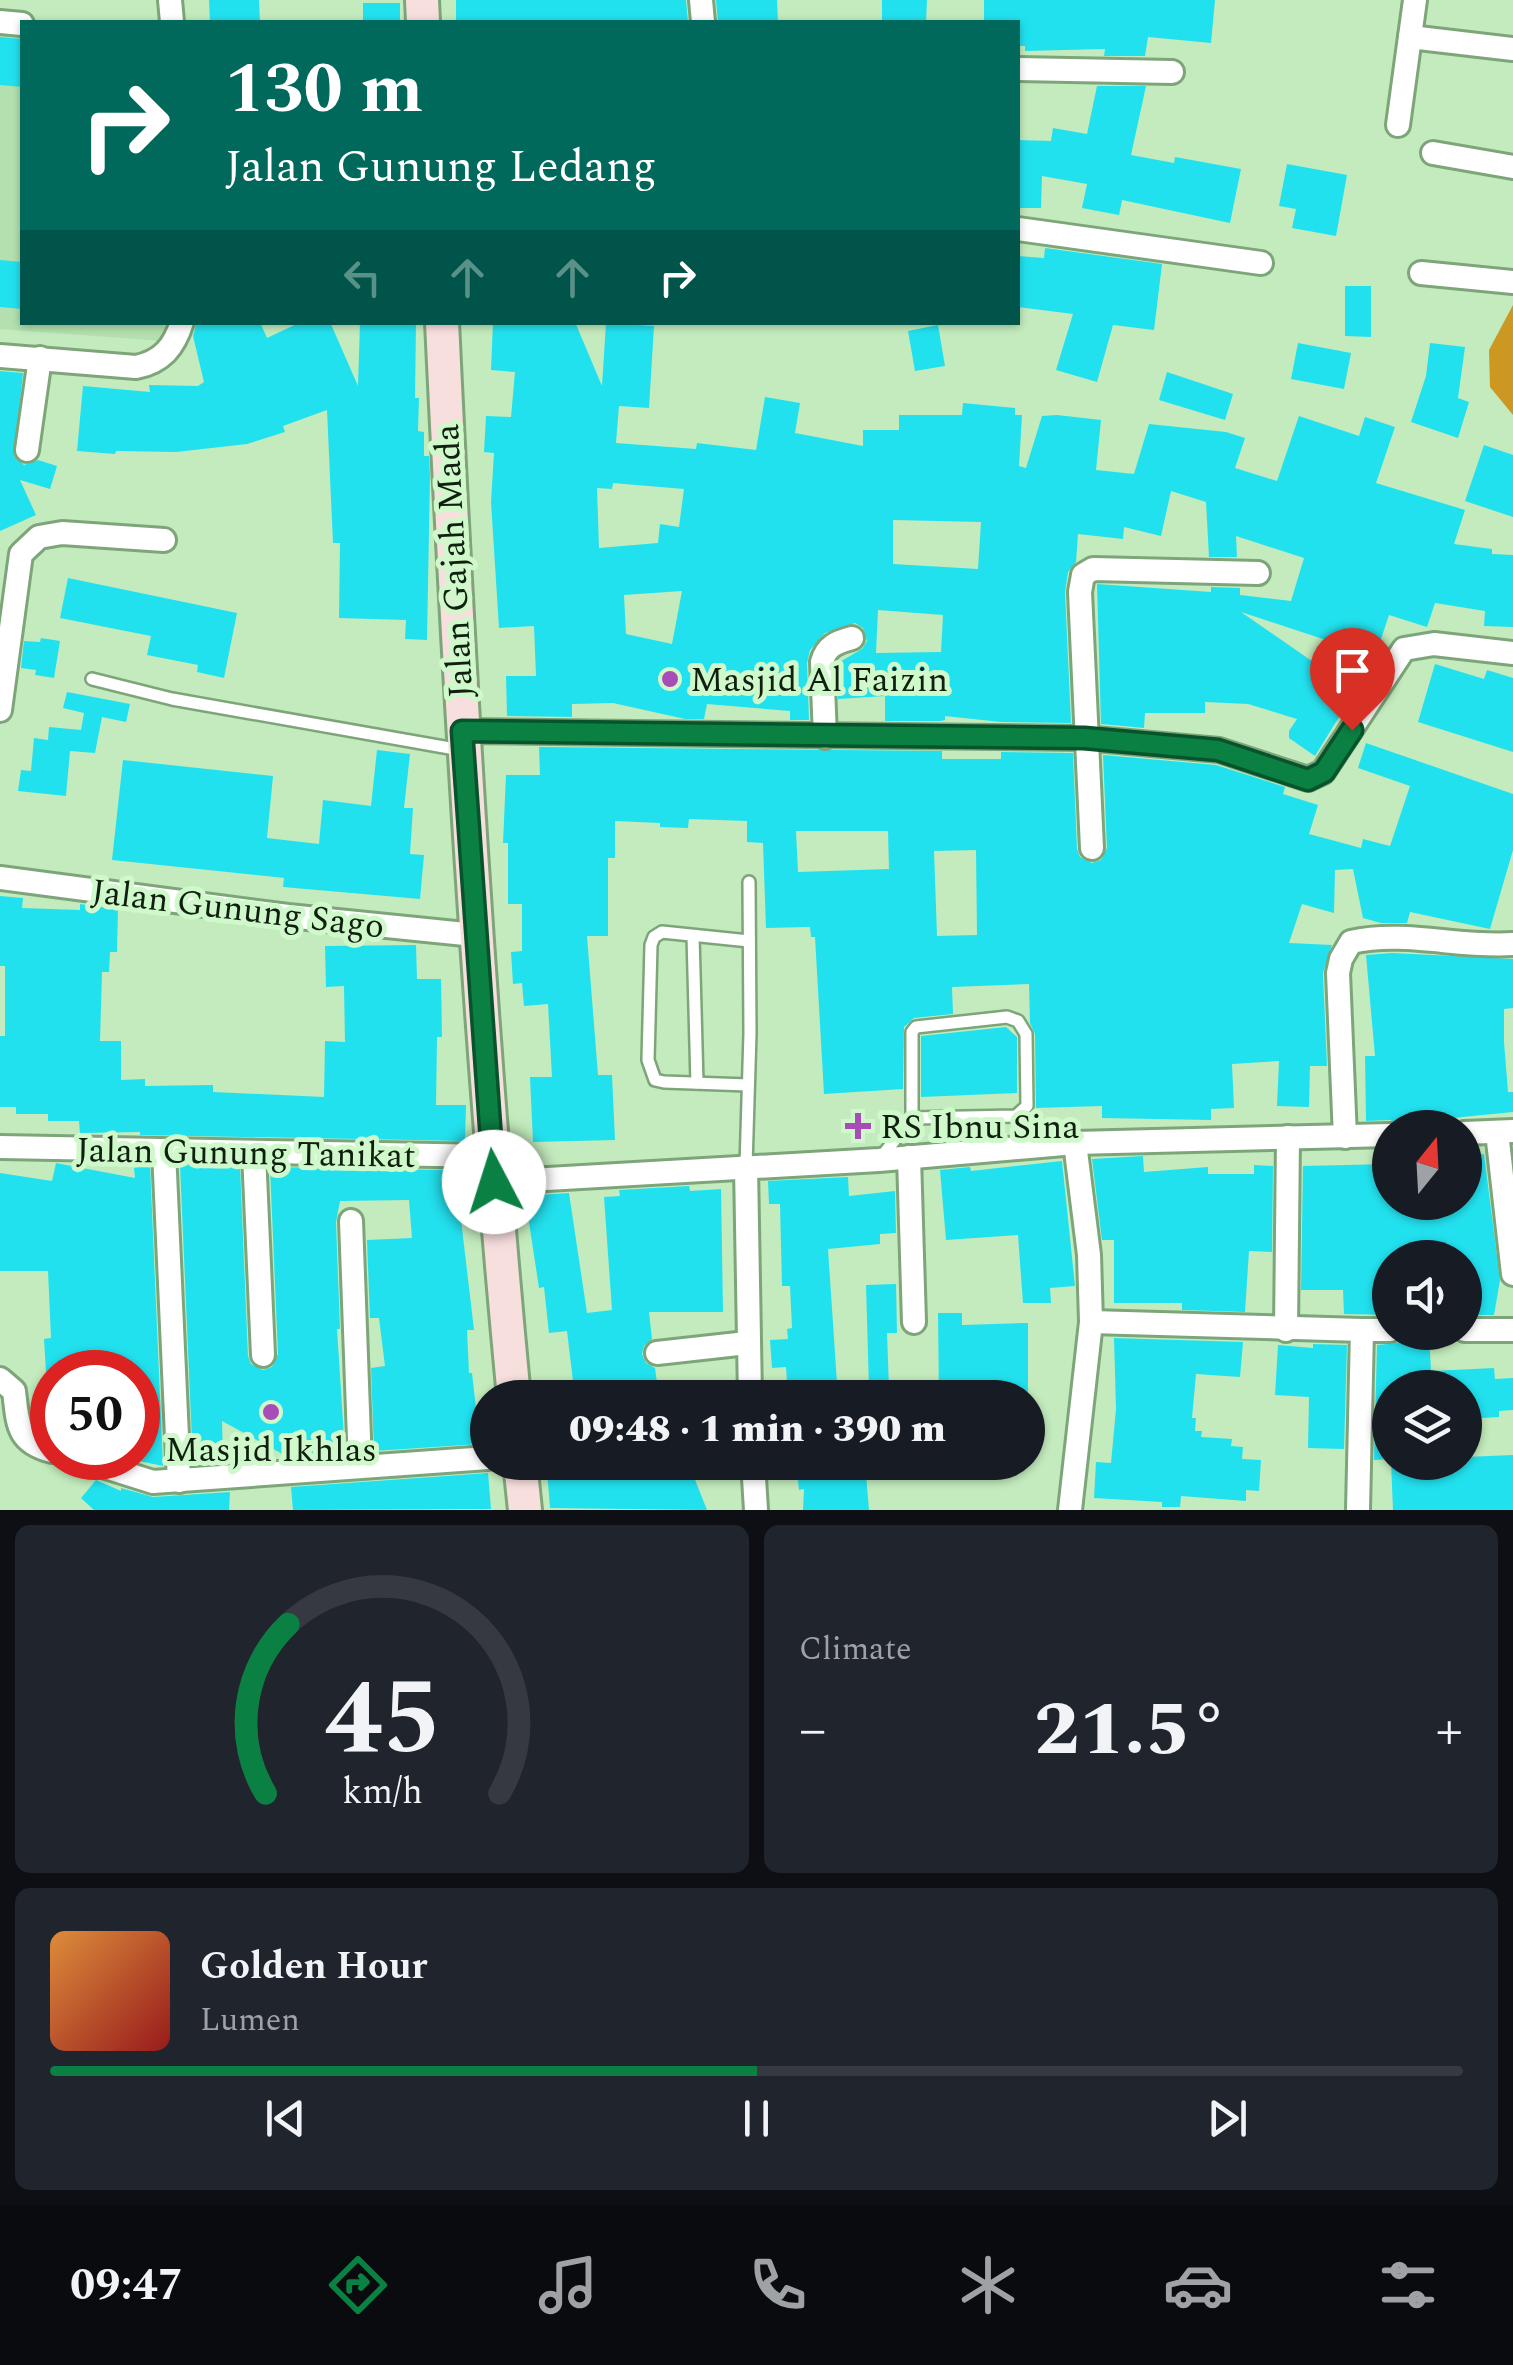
<!DOCTYPE html>
<meta charset="utf-8">
<style>
:root{--surface:#171b24;--page:#20242c;--text:#f1f3f6;--muted:#9ea1a6;--line:#363941;--accent:#0b8043}
body{margin:0;font-family:Spectral,serif;background:var(--page);color:var(--text);height:100vh;display:flex;flex-direction:column;font-size:38px;white-space:nowrap}
*{box-sizing:border-box;margin:0}
p{font-size:32px;color:var(--muted)}
.icon{flex:none;width:55px;height:55px;fill:none;stroke:currentColor;stroke-width:2;stroke-linecap:round;stroke-linejoin:round}
.map{position:relative;height:1510px;overflow:hidden}
.details{display:flex;flex-direction:column;gap:15px;padding:15px;background:#0d0f14;flex:1}
.details>*{flex:none}
.banner{position:absolute;left:20px;top:20px;width:1000px;height:305px;border-radius:0px;box-shadow:0 2px 8px #0004;background:#00695c;color:#fff;overflow:hidden}
.needle{width:65px;rotate:18deg}
.tools{position:absolute;left:1372px;top:1110px;display:grid;gap:20px}
.tools a{display:grid;place-items:center;width:110px;height:110px;border-radius:50%;background:var(--surface);box-shadow:0 2px 8px #0004;font-size:50px}
.speed{position:absolute;left:30px;top:1350px;display:flex;gap:20px;font-size:50px;font-weight:700;text-align:center}
.speed>*{display:grid;place-content:center;width:130px;height:130px;border-radius:50%;background:var(--surface);box-shadow:0 2px 8px #0004;line-height:1}
.speed .limit{border:15px solid #d22;background:#fff;color:#111}
.pin{position:absolute;display:grid;place-items:center;width:85px;height:85px;color:#fff;margin:-102px -42px;border-radius:50% 50% 50% 0;rotate:-45deg;box-shadow:0 0 10px #0007}
.pin .icon{rotate:45deg}
.me{position:absolute;width:110px;margin:-55px;rotate:355deg;stroke-linejoin:round;filter:drop-shadow(0 0 8px #0008)}
.turn{display:flex;align-items:center;gap:35px;height:210px;padding:0 40px;font-size:45px}
.turn .icon{width:130px;height:130px;stroke-width:2.5}
.turn b{display:block;font-size:70px;line-height:85px}
.lanes{display:flex;align-items:center;height:95px;padding:0 40px;background:#0003;justify-content:center;gap:50px;direction:ltr}
.lanes .off{opacity:.35}
.big{font-size:75px;font-weight:800;line-height:1.1}
.details .tile{flex:1;display:flex;flex-direction:column;justify-content:center;gap:15px;min-width:0;padding:0 35px;border-radius:15px;background:var(--page)}
.details .dial{align-items:center;gap:0}
.dial svg{height:260px;overflow:visible;fill:none;stroke:var(--line);stroke-width:7;stroke-linecap:round;text-anchor:middle}
.dial text{fill:var(--text);stroke:none}
.song{display:flex;align-items:center;gap:30px}
.cover{width:120px;height:120px;border-radius:15px;background:linear-gradient(135deg,hsl(30 70% 55%),hsl(0 70% 35%))}
.played{height:10px;border-radius:5px;background:linear-gradient(90deg,var(--accent) 50%,var(--line) 50%)}
.keys{display:flex;justify-content:space-around;direction:ltr}
.heat{display:flex;justify-content:space-between;align-items:center;font-size:55px;direction:ltr}
.details .tiles{flex:1;display:grid;gap:15px;grid-template-columns:1fr 1fr}
.tile:last-child{grid-column:span 2}
.trip{position:absolute;left:470px;top:1380px;width:575px;height:100px;border-radius:50px;background:var(--surface);box-shadow:0 2px 8px #0004;font-weight:800;line-height:100px;text-align:center}
.menu{display:flex;height:160px;justify-content:space-around;align-items:center;background:#090b0e;color:var(--muted)}
.menu .icon{width:70px;height:70px}
.menu .current{color:var(--accent)}
.menu b{font-size:45px;color:var(--text)}
.map>svg:first-child{display:block}
</style>
<div class="map">
<svg width="1513" height="1510" viewBox="0 0 1513 1510">
<rect width="100%" height="100%" fill="#c3ebbd"/>
<path fill="#b3e0ae" d="M0,24L22,26V322L165,323L163,341L0,329Z"/>
<path fill="#cc9822" d="M1513,305V415L1490,387L1489,350Z"/>
<g fill="#22e1ee" fill-rule="evenodd">
<path d="M209,0H259L260,22H210Z"/>
<path d="M456,0H686L688,22H456Z"/>
<path d="M716,0H777L778,22H718Z"/>
<path d="M882,0H927L926,22H882Z"/>
<path d="M984,0H1215L1211,43L1148,37L1145,56H1104L1105,49L1025,51V46H1018V22H984Z"/>
<rect x="363" y="3" width="37" height="19"/>
<path d="M0,37L22,39V87L0,85Z"/>
<path d="M1097,86H1146L1131,155L1174,163L1175,157L1241,169L1230,223L1122,200L1119,215L1082,208L1087,184L1042,176L1041,208H1018V140L1051,141L1053,128L1087,134Z"/>
<path d="M1287,164L1347,175L1336,236L1292,228L1296,209L1279,206Z"/>
<path d="M1045,248L1162,264L1154,330L1113,325L1097,382L1056,370L1073,314L1018,307V256L1044,258Z"/>
<path d="M0,260L22,262V309L0,307Z"/>
<path d="M1345,286H1371V337L1345,336Z"/>
<path d="M197,322H260L267,338L301,322H330L358,386L360,322H416L415,398H419L418,431L424,432V456H429L430,476L427,640L405,639L406,620L339,618L340,543H333L327,410L283,426L285,432L247,444L176,452L116,451L115,454L77,451L83,386L150,392L149,385L198,386L204,382L193,336Z"/>
<path d="M493,322H575L602,386L606,323L654,326L649,408L619,406L616,443L696,449L697,443L756,450L765,397L800,403L795,433L863,446V430H899V415H962L963,403L1015,408V415H1022L1019,466L1026,468L1042,416L1057,415L1101,420L1096,470L1134,474L1149,424L1226,432L1245,438L1235,468L1277,481L1299,416L1359,436L1365,417L1395,427L1376,483L1465,510L1454,544L1492,549V554L1513,555V627L1484,626L1485,611L1435,603L1427,627L1389,615L1380,642L1373,640L1368,654L1241,612L1355,691L1315,756L1289,738V731L1297,719L1248,704L1205,702V713H1145L1144,728L1101,724L1097,584L1211,592V587L1240,588V595L1291,601L1304,558L1236,536L1237,557H1209L1206,502L1171,491L1161,536L1124,527L1123,539L1078,534L1076,562L1068,572L1065,592L1071,723L1001,722L945,716V720L941,721H885V696L838,699V663L862,649L867,641L863,628L855,623L825,633L810,650L807,663L809,720H790V711L707,704L704,719H685L613,703L572,704V717L507,716L506,676H536L534,626L499,628L491,502L494,453L484,452L486,416L511,417L515,372L491,370ZM613,483L684,489L679,527L660,524L658,543L599,548L597,488L612,489ZM893,520L981,522L978,569L893,564ZM682,591L672,644L626,634L624,595ZM878,610L943,615L941,652L876,653Z"/>
<path d="M938,325L945,366L915,371L908,331Z"/>
<path d="M1298,343L1351,353L1344,389L1291,379Z"/>
<path d="M1430,343L1465,347L1458,398L1469,402L1458,438L1411,422L1426,376Z"/>
<path d="M0,371L23,373L14,456L24,465L38,460L57,466L50,489L20,480L36,515L0,531Z"/>
<path d="M1167,372L1233,394L1225,420L1159,400Z"/>
<path d="M1484,445L1513,455V517L1465,501Z"/>
<path d="M68,578L237,613L224,678L197,672L198,665L147,655L151,636L60,618Z"/>
<path d="M41,638L60,641L54,678L35,675L36,670L21,668L24,641L40,642Z"/>
<path d="M1435,664L1484,679L1487,670L1513,678V752L1418,722Z"/>
<path d="M67,692L130,704L126,722L102,717L95,753L70,751L66,796L18,791L21,770L31,771L34,738L48,740L49,727L81,730L84,713L63,708Z"/>
<path d="M1366,743L1513,794V850L1490,929L1410,912L1407,923H1381L1363,918L1353,869L1335,870L1334,913L1302,904L1289,943L1332,945L1323,973L1327,1066H1310L1309,1107L1277,1106L1279,1061L1232,1064L1234,1108L1211,1109V1120L1102,1118V1106L1036,1108L1035,1034L1030,1023L1029,984L952,987L953,1014L914,1018L904,1027L903,1089L824,1094L815,937H811L810,927L766,928L763,843L747,842V821L689,819L688,828L660,827V823L615,821V858H608V936H587L598,1075H612L615,1140L533,1142L530,1077H552L548,1004L524,1006L522,983L513,984L511,952L522,951V904H508V843H503L506,775H540L539,747L942,751V759H1001V752L1073,753L1077,849L1080,857L1092,863L1101,860L1107,848L1103,755L1216,765L1285,787L1283,794L1318,805L1309,834L1361,848L1363,839L1390,846L1410,786L1358,768ZM796,831H888L889,869L798,872ZM976,850L977,935L937,936L934,851Z"/>
<path d="M377,750L410,754L404,808H413L410,854L424,855L420,899L283,887L284,878L112,860L123,760L273,776L267,838L319,844L323,800L371,806Z"/>
<path d="M0,896L23,898L22,908L80,910V904L118,909L117,952H110L109,972H102L100,1041H121V1080L145,1079V1086L213,1085V1092L324,1097L325,1041L345,1042L344,986L326,987L325,946L416,945L417,979H441L442,1037H437L436,1105H466L465,1141L140,1135V1132L80,1133L79,1121H48V1114H16V1107H0V1036H5V966H0Z"/>
<path d="M1392,953L1513,959V1008L1504,1009V1042L1508,1092H1513V1112L1452,1118V1121L1399,1124L1390,1120L1366,1121L1365,1056H1375L1366,955Z"/>
<path d="M1006,1027L1017,1037V1093L921,1097V1036Z"/>
<path d="M1484,1154L1500,1280L1494,1315H1465V1258H1390V1315L1344,1314L1343,1290H1301L1303,1166L1390,1164V1202H1465V1155Z"/>
<path d="M1143,1156L1144,1172L1208,1167V1174H1254V1165L1273,1166L1272,1252L1249,1251L1245,1312L1182,1310V1303H1114V1240H1102L1092,1159Z"/>
<path d="M1062,1161L1075,1286L1050,1288L1051,1303H1023L1018,1235L946,1240L940,1170L970,1167L971,1171Z"/>
<path d="M56,1163L135,1178L134,1168L150,1165L163,1466L125,1458H138V1372H46L44,1339L51,1338L48,1271H0V1173L52,1181Z"/>
<path d="M180,1165L240,1166L248,1356L251,1364L263,1370L272,1367L278,1354L270,1167L447,1170L449,1195L458,1194L474,1330H467L469,1373H472L480,1444L374,1451L371,1368L385,1366L379,1318H370L367,1240L412,1238L409,1200L340,1201L336,1222L340,1329H337L345,1453L288,1457L222,1421L223,1462L193,1464Z"/>
<path d="M848,1177L849,1196L895,1191L896,1233L880,1234V1244L828,1249L838,1398L788,1396L786,1367L772,1368L770,1340L788,1339L787,1329L792,1328L790,1286H782L780,1204H769L768,1181Z"/>
<path d="M689,1186L690,1191L721,1189L723,1312H649L652,1339L644,1346L642,1354L646,1363L655,1368L659,1398H575L567,1331L549,1333L544,1287L539,1288L525,1196L569,1193L587,1313L612,1310L604,1197L620,1196L619,1190Z"/>
<path d="M896,1284L897,1333H887L889,1388L869,1389L866,1285Z"/>
<path d="M938,1313H962V1325L1028,1323V1398H939Z"/>
<path d="M1429,1334L1431,1371L1494,1368L1495,1379L1513,1378V1410L1499,1411V1417L1465,1419V1388H1390V1459L1374,1460L1377,1345L1397,1343L1404,1335Z"/>
<path d="M1114,1338L1243,1342L1240,1377L1196,1374L1192,1418H1196L1195,1431H1202L1201,1437L1232,1439L1231,1446L1243,1447L1242,1459L1261,1460L1259,1491L1246,1490V1501L1181,1496L1180,1507H1162V1502L1094,1498L1096,1462L1111,1463L1116,1409Z"/>
<path d="M1313,1344L1347,1345L1344,1449L1308,1448L1309,1397L1275,1395L1278,1345L1313,1348Z"/>
<path d="M1513,1455V1510H1393L1391,1462H1465V1457Z"/>
<path d="M552,1462H688L707,1510L550,1508L547,1470H553Z"/>
<path d="M796,1462H865L869,1510H803L804,1489L799,1490Z"/>
<path d="M488,1473L491,1509L293,1510L291,1487Z"/>
<path d="M96,1480L121,1491V1488L153,1497L230,1492L229,1510H94L81,1498Z"/>
</g>
<g fill="none" stroke-linecap="round" stroke-linejoin="round">
<g stroke="#7ea57a" stroke-width="16">
<g id="service">
<path d="M92,679L172,699L461,750"/>
<path d="M693,936L697,1083"/>
<path d="M748,1085L664,1082L655,1080L648,1060L651,945L654,937L662,932L749,941"/>
<path d="M879,1160L912,1118V1032L916,1027L1007,1017L1018,1021L1026,1034L1027,1106L1016,1116L912,1118"/>
<path d="M746,1166L750,1033L749,882"/>
</g>
</g>
<g stroke="#7ea57a" stroke-width="28">
<g id="minor">
<path d="M170,0L172,22"/>
<path d="M701,0L703,22"/>
<path d="M0,22L22,24"/>
<path d="M1410,37L1513,49"/>
<path d="M1018,69L1172,72"/>
<path d="M1398,125L1415,0"/>
<path d="M1433,153L1513,167"/>
<path d="M1018,229L1261,263"/>
<path d="M1421,273L1513,282"/>
<path d="M0,356L136,367C162,362 174,347 182,322"/>
<path d="M27,450L40,358"/>
<path d="M0,710L21,554L39,537L62,533L164,540"/>
<path d="M462,731L1084,738L1219,750L1308,779L1323,772L1404,649L1434,644L1513,653"/>
<path d="M825,737L822,662C826,646 837,642 852,638"/>
<path d="M1092,848L1080,592L1083,575L1093,569L1258,573"/>
<path d="M0,878L288,916L475,935"/>
<path d="M1497,1132L1513,1274"/>
<path d="M1465,1133L1513,1131"/>
<path d="M1345,1137L1338,973L1341,959L1351,942C1405,930 1459,948 1513,944"/>
<path d="M0,1147L491,1156"/>
<path d="M164,1151L179,1481"/>
<path d="M254,1153L263,1355"/>
<path d="M909,1157L914,1322"/>
<path d="M746,1166L750,1398"/>
<path d="M494,1182L879,1160L1075,1143L1390,1135"/>
<path d="M351,1221L360,1465"/>
<path d="M1091,1322L1362,1330L1358,1510"/>
<path d="M1286,1330L1288,1137"/>
<path d="M1362,1330H1390"/>
<path d="M1465,1330H1513"/>
<path d="M657,1353L747,1343"/>
<path d="M0,1379L14,1391C18,1423 16,1442 52,1451"/>
<path d="M77,1458L153,1482L488,1458"/>
<path d="M753,1462L756,1510"/>
<path d="M1070,1510L1091,1322L1089,1255L1075,1143"/>
</g>
</g>
<g stroke="#7ea57a" stroke-width="38">
<g id="secondary">
<path d="M422,0L423,22"/>
<path d="M442,322C459,682 480,1040 514,1398"/>
<path d="M520,1462L525,1510"/>
</g>
</g>
<use href="#service" stroke="#fff" stroke-width="11"/>
<use href="#minor" stroke="#fff" stroke-width="22"/>
<use href="#secondary" stroke="#f7dfde" stroke-width="32"/>
</g>
<g fill="none" stroke-linecap="round" stroke-linejoin="round">
<g stroke="#07532c" stroke-width="25">
<path id="route" d="M494,1182L462,731L1084,738L1218,750L1308,780L1324,772L1352,730"/>
</g>
<use href="#route" stroke="#0b8043" stroke-width="18"/>
</g>
<g fill="#a84cb7" stroke="#cff9ca" stroke-width="4">
<circle cx="670" cy="679" r="10"/>
<path d="M853 1111h10v10h10v10h-10v10h-10v-10h-10v-10h10z"/>
<circle cx="271" cy="1412" r="10"/>
</g>
<g text-anchor="middle" stroke-width="10" stroke-linejoin="round" paint-order="stroke">
<g font-size="35" fill="#101f0f" stroke="#cff9ca">
<text transform="translate(453 561) rotate(-93)" y="12">Jalan Gajah Mada</text>
<text transform="translate(238 908) rotate(7)" y="12">Jalan Gunung Sago</text>
<text transform="translate(246 1152) rotate(1)" y="12">Jalan Gunung Tanikat</text>
</g>
<g font-size="35" fill="#101f0f" stroke="#cff9ca" text-anchor="start">
<text x="690" y="691">Masjid Al Faizin</text>
<text x="880" y="1138">RS Ibnu Sina</text>
<text x="271" y="1461" text-anchor="middle">Masjid Ikhlas</text>
</g>
</g>
</svg>
<div class="tools">
<a><svg class="needle" viewBox="-14 -14 28 28"><path d="M0-13l5 13h-10z" fill="#e53935"/><path d="M0 13l5-13h-10z" fill="#9ea1a6"/></svg></a>
<a><svg class="icon" aria-label="sound" viewBox="0 0 24 24"><path d="M4 9h4l5-4v14l-5-4H4zM17 9q2 3 0 6"/></svg></a>
<a><svg class="icon" aria-label="layers" viewBox="0 0 24 24"><path d="M12 4l9 5-9 5-9-5zM3 14l9 5 9-5"/></svg></a>
</div>
<div class="speed"><div class="limit">50</div></div>
<div class="pin" style="left:1352px;top:730px;background:#d93025"><svg class="icon" aria-label="arrive" viewBox="0 0 24 24"><path d="M6 21V4h12l-3 4 3 4H6"/></svg></div>
<svg class="me" style="left:494px;top:1182px" viewBox="-20 -20 40 40"><circle r="19" fill="#fff"/><path d="M0-13L10 11 0 6-10 11z" fill="#0b8043"/></svg>
<div class="trip">09:48 · 1 min · 390 m</div>
<div class="banner">
<div class="turn"><svg class="icon" aria-label="right" viewBox="0 0 24 24"><path d="M7 20v-9h11M14 6l5 5-5 5"/></svg><div><b>130 m</b>Jalan Gunung Ledang</div></div>
<div class="lanes"><svg class="icon off" aria-label="left" viewBox="0 0 24 24"><path d="M17 20v-9H6M10 6l-5 5 5 5"/></svg><svg class="icon off" aria-label="ahead" viewBox="0 0 24 24"><path d="M12 20V5M6 11l6-6 6 6"/></svg><svg class="icon off" aria-label="ahead" viewBox="0 0 24 24"><path d="M12 20V5M6 11l6-6 6 6"/></svg><svg class="icon" aria-label="right" viewBox="0 0 24 24"><path d="M7 20v-9h11M14 6l5 5-5 5"/></svg></div>
</div>
</div>
<section class="details">
<div class="tiles">
<div class="tile dial"><svg viewBox="0 0 100 80">
<path d="M14 69A42 42 0 1 1 86 69"/>
<path d="M14 69A42 42 0 0 1 21 17" stroke="#0b8043"/>
<text x="50" y="56" font-size="32" font-weight="700">45</text>
<text x="50" y="72" font-size="11">km/h</text>
</svg></div>
<div class="tile"><p>Climate</p>
<div class="heat"><a>−</a><b class="big">21.5°</b><a>+</a></div>
</div>
<div class="tile">
<div class="song"><i class="cover"></i><div><b>Golden Hour</b><p>Lumen</p></div></div>
<div class="played"></div>
<div class="keys"><svg class="icon" aria-label="previous" viewBox="0 0 24 24"><path d="M18 5L8 12l10 7zM5 5v14"/></svg><svg class="icon" aria-label="pause" viewBox="0 0 24 24"><path d="M8 5v14M16 5v14"/></svg><svg class="icon" aria-label="next" viewBox="0 0 24 24"><path d="M6 5l10 7-10 7zM19 5v14"/></svg></div>
</div>
</div>
</section>
<nav class="menu">
<b>09:47</b>
<svg class="icon current" aria-label="directions" viewBox="0 0 24 24"><path d="M12 3l9 9-9 9-9-9zM9 14v-3h6M13 9l2 2-2 2"/></svg>
<svg class="icon" aria-label="music" viewBox="0 0 24 24"><path d="M9 18V5l10-2v13"/><circle cx="6" cy="18" r="3"/><circle cx="16" cy="16" r="3"/></svg>
<svg class="icon" aria-label="phone" viewBox="0 0 24 24"><path d="M5 4h4l2 5-3 2q2 4 5 5l2-3 5 2v4C11 20 4 13 5 4z"/></svg>
<svg class="icon" aria-label="climate" viewBox="0 0 24 24"><path d="M12 3v18M4 7l16 10M4 17L20 7"/></svg>
<svg class="icon" aria-label="car" viewBox="0 0 24 24"><path d="M5 17H2v-5l4-1 3-4h7l3 4 3 1v5h-3M9 17h6M6 11h13"/><circle cx="7" cy="17" r="2"/><circle cx="17" cy="17" r="2"/></svg>
<svg class="icon" aria-label="filters" viewBox="0 0 24 24"><path d="M4 7h16M4 17h16"/><circle cx="9" cy="7" r="2"/><circle cx="15" cy="17" r="2"/></svg>
</nav>
